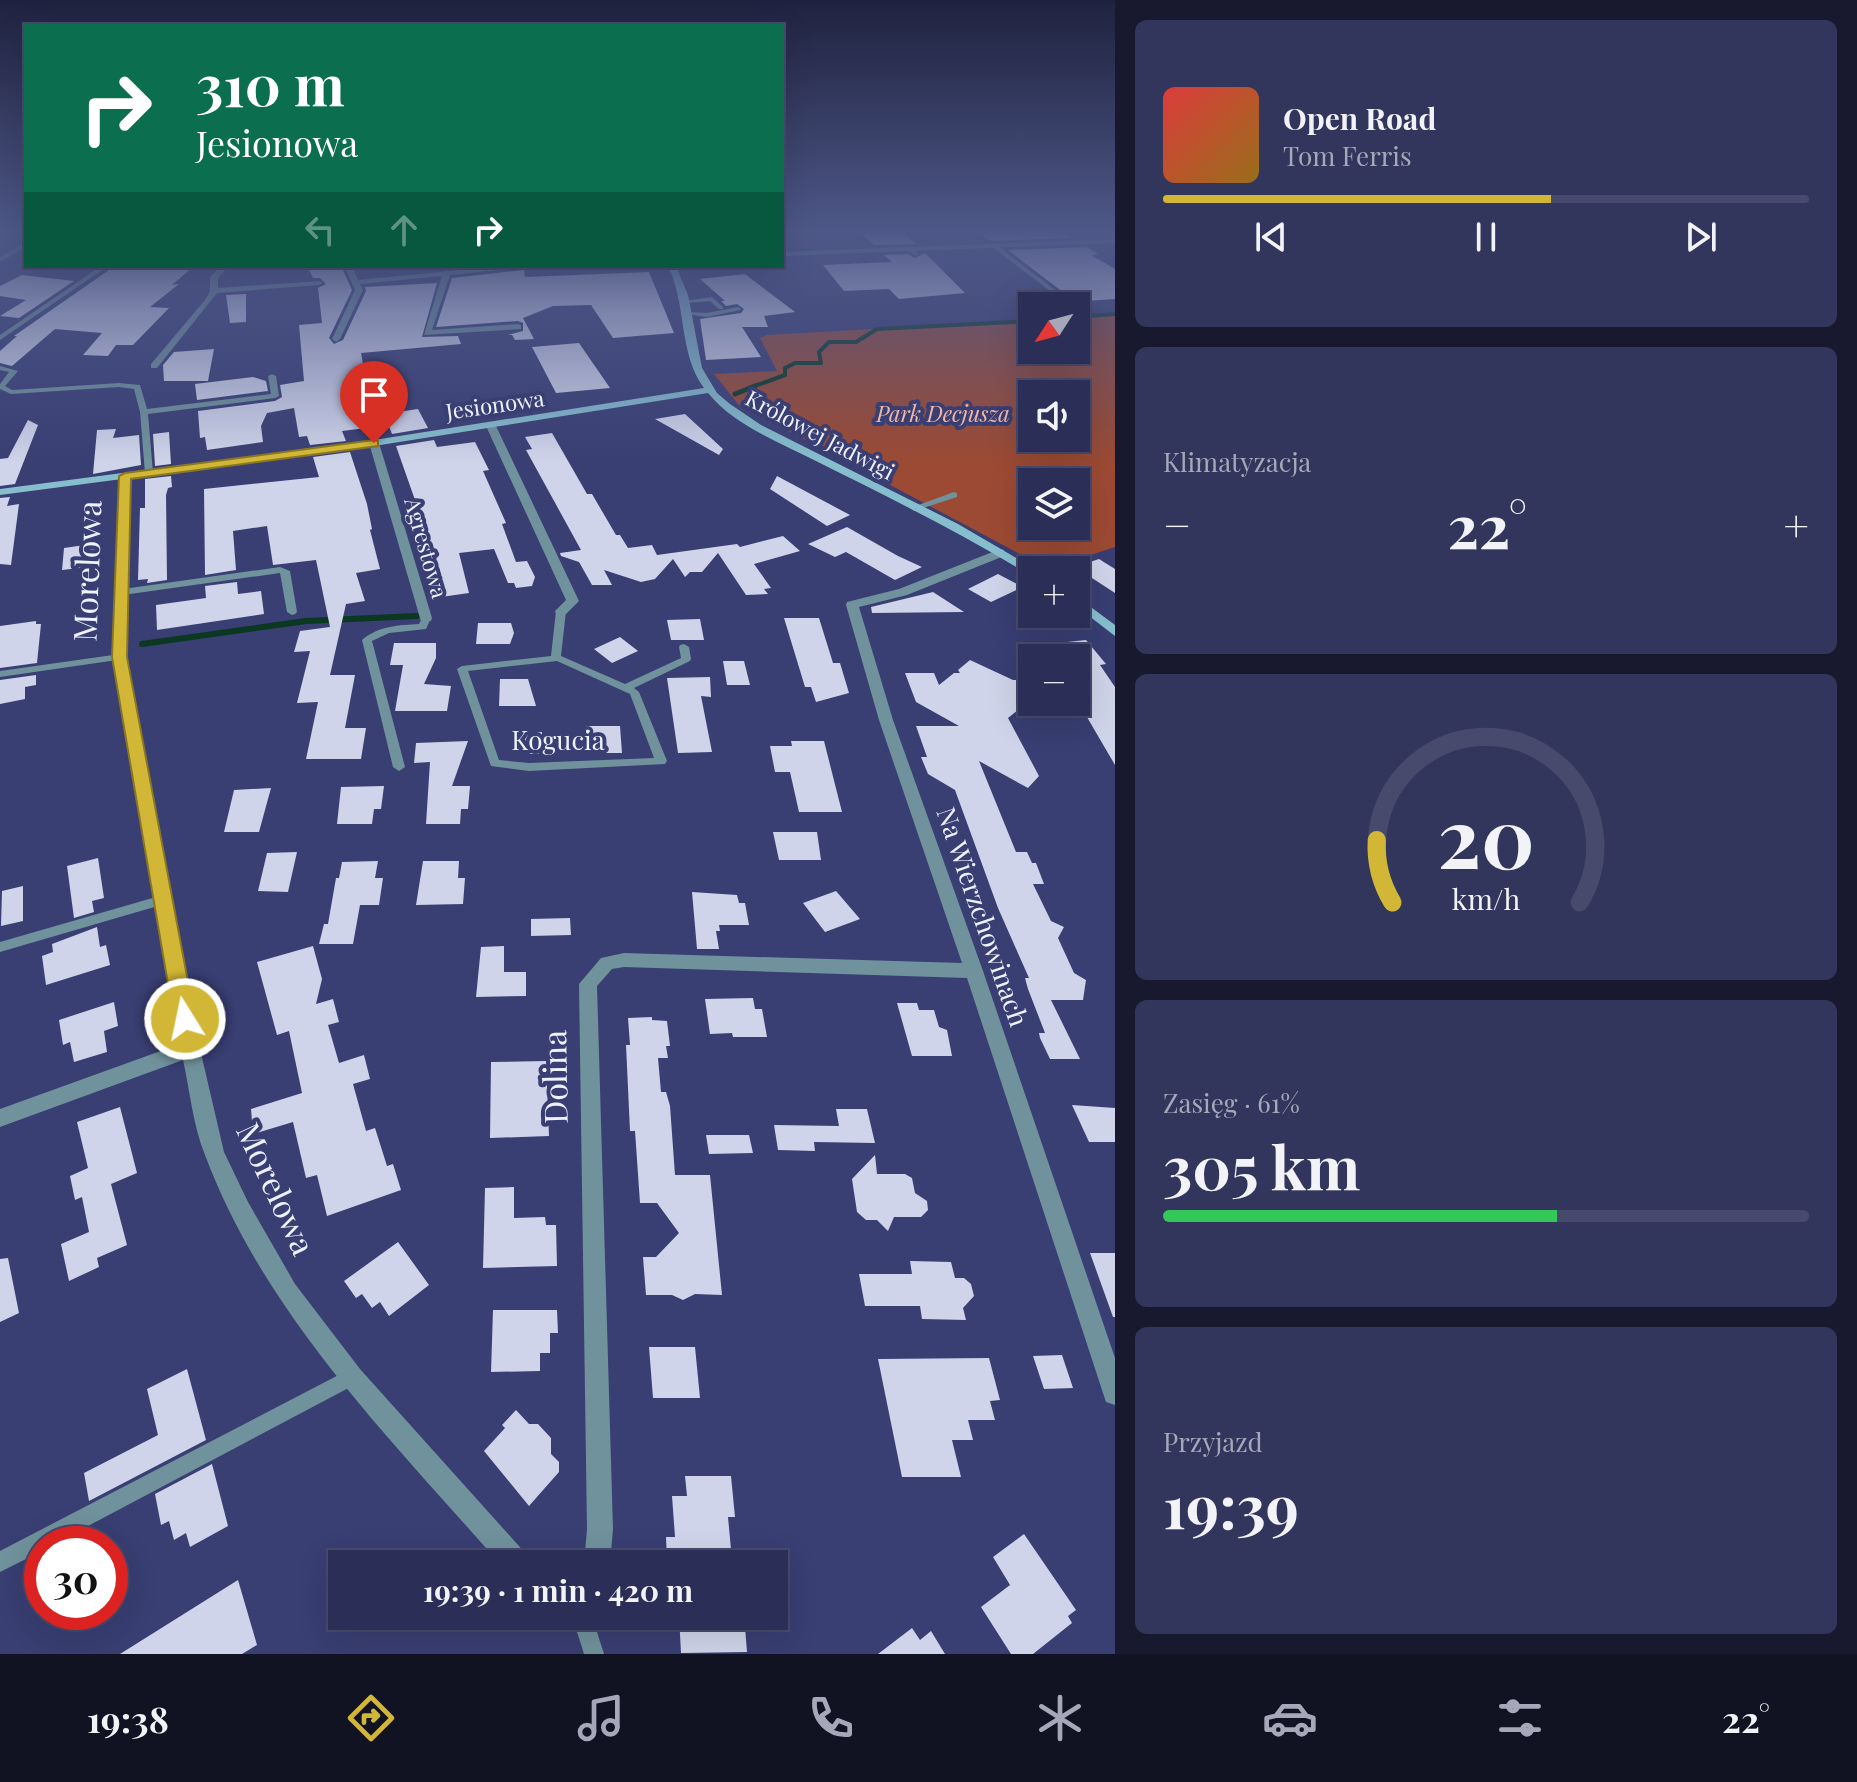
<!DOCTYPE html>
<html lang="pl">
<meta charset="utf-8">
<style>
:root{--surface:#2b2e56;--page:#33365c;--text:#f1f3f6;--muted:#a6a8b9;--line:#474a6c;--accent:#d2b736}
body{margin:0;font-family:"Playfair Display",serif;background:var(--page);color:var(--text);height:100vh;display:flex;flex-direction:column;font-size:30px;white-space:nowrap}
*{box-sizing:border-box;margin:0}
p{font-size:26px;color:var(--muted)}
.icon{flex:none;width:44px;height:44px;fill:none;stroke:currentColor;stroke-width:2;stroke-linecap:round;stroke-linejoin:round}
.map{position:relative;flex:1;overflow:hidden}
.details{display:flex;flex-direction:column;gap:20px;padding:20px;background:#18192f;width:742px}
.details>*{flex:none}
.top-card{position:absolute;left:24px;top:24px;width:760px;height:244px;border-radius:0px;box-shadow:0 8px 32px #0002,0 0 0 2px var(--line);background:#0b6e4f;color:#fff;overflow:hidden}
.needle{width:52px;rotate:234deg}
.buttons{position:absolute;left:1018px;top:292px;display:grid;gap:16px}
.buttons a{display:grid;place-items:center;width:72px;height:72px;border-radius:0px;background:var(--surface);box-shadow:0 8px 32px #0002,0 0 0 2px var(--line);font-size:40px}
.speed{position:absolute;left:24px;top:1526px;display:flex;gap:16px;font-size:40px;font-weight:700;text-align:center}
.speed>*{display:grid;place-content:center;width:104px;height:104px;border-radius:50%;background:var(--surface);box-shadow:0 8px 32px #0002,0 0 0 2px var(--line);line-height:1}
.speed .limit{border:12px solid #d22;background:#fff;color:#111}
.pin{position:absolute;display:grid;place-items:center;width:68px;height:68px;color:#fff;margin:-82px -34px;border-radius:50% 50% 50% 0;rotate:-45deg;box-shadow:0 0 8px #0007}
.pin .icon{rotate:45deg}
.me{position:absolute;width:88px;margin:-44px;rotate:350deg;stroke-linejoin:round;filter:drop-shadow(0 0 6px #0008)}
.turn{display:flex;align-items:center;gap:28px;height:168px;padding:0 40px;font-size:36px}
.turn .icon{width:104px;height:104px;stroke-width:2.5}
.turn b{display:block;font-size:56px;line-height:68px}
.lanes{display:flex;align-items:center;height:76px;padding:0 40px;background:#0003;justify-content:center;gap:40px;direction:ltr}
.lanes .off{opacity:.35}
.big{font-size:60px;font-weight:700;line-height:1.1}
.details .widget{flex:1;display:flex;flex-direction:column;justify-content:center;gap:12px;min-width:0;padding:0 28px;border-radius:12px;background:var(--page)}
.details .dial{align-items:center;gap:0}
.dial svg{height:208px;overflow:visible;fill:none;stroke:var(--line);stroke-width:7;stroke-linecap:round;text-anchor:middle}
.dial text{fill:var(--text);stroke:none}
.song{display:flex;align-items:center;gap:24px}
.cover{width:96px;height:96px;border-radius:12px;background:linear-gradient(135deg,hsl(0 70% 55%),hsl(40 70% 35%))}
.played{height:8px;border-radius:4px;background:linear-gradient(90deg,var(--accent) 60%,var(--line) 60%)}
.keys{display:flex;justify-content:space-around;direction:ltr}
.heat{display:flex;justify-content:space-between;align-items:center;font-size:44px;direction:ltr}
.charge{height:12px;border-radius:6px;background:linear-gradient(90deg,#34c759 61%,var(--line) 0)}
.trip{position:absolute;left:328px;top:1550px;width:460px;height:80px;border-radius:0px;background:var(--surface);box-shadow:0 8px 32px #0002,0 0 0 2px var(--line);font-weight:700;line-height:80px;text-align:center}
.tab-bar{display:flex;height:128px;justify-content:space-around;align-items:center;background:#111222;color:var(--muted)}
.tab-bar .icon{width:56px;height:56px}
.tab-bar .selected{color:var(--accent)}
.tab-bar b{font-size:36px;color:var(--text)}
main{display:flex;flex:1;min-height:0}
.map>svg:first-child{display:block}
</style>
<main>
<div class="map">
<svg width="1115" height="1654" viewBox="0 0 1115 1654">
<rect width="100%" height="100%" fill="#393e73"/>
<path fill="#9c4a33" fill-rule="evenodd" d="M1115,314V547L1048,569L738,404L714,374L777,371L760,338L767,335L1032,320V350H1076V317ZM1032,394H1076V438H1032ZM1032,482H1076V526H1032Z"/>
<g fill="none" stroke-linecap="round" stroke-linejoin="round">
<g stroke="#0a3821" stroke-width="4">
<path d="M1076,317L1115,314"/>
<path d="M749,388L785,375V368L795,363H821L819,352L829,342H856L877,329L1032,321"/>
</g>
<path stroke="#0a3821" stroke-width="5" d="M735,394L755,386"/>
<path stroke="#0a3821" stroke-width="6" d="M142,644L306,621L417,616"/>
</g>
<g fill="#cfd4ea">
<path d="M859,232H903L916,244L874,245Z"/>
<path d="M979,232H1060L1070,238L990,241Z"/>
<path d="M1086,247L1098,254L1091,255L1115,269V299L1071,302L1061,295L1060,290L1008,250Z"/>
<path d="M925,253L965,293L899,299L889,289L844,291L823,265L892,262L884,255L908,254L915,258Z"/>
<path d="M111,266H194L172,285L179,284L150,307L169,308L133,345H116L108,356L83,355L102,333L55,329L12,366L0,363V351L17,336H14L109,270Z"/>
<path d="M307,266H341L352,290L329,338L334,344L343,340L366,291L365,287L437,283L422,337L458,336L461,344L361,353L366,380L352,381L366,428L342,431L346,441L310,445L307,436L299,437L294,408L267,413L261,426L263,442L207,450L205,437L200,438L198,411L275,401L282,397L280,385L304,381L299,325L322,323L318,288L326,284L320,278H313Z"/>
<path d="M524,270L525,277L649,272L674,333L613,338L591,305L553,306L523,318L534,339L515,340L512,335H508L523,331V323L518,321L436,327L452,278Z"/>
<path d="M745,274L795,312L764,316L768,327H742L761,357L706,360L700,319L741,313L744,309L737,304L726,306L721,301H725L700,279Z"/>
<path d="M22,275L74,281L19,318L0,316L26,300L0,296V286Z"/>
<path d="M246,294V322L230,323L226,295Z"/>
<path d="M579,343L610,388L556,393L532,347Z"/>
<path d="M214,349L208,381H164L163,365L174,352Z"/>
<path d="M253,377L266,381L268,391L197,400L195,384Z"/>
<path d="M418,409L428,428L392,434L384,414Z"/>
<path d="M685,414L723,449L719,455L655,419Z"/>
<path d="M28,420L38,425L15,484L0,486V459L8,458Z"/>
<path d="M116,429L113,438L139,435L141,465L93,474L97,430Z"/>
<path d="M169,432L171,464L155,466L153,434Z"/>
<path d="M552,433L587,494H592L616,535H620L628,548L652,545L657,555L737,544L740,547L783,536L800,551L754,564L771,588L764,589L768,594L746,595L718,553L702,572H690L685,577L673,559L655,579L641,582L604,570L612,585H592L579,562L561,556L560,553L581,550L526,450L532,449L525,437Z"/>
<path d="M434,440L437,447L475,442L489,470L483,471L506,523L502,524L516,562L527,561L535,577L532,586L516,588L514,583H508L494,549L459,553L469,593L441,597L415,500L396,446Z"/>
<path d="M350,452L367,504L372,529L370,530L380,569L356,573L365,601L346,604L330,675H355L345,728H366L361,759H306L318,702L297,703L310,651L294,652L300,631L330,627L316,560L273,565L267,526L233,531L236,570L205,575L204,489L319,477L313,457Z"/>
<path d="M171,476L172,487L168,488L166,495L167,580L147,583L148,579L138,580L140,508H145V479Z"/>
<path d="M777,476L850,515L827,526L770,489Z"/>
<path d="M10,497L7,506L19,504L11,565L0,564V498Z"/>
<path d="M847,527L898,556L922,567L895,580L846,552L835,557L808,544Z"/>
<path d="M99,543L98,560L88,561L80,568L62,570L64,548Z"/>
<path d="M1099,559L1115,569V593L1075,567Z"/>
<path d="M998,574L1023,587L991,602L968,589Z"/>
<path d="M237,582L238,594L261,591L264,614L157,630L156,605L206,598L205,586Z"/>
<path d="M933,592L964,612L872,613L871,607Z"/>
<path d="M784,618H819L833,663H840L849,693L816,702L811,687H805Z"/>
<path d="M700,619L704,640H671L667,620Z"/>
<path d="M36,621V624H41L37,663L0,668V626Z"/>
<path d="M478,623H511L514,633L510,644H476Z"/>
<path d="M620,637L638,651L612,663L594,649Z"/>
<path d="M1086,640L1106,664L1100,665L1115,687V765L1084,712H1088L1076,692V658H1069L1058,643Z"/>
<path d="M394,643H436V658L424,684L451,686L447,711H395L403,665H390Z"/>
<path d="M970,660L1013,680H1025L1032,696V699L1008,718L1039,776L1028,788L979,761L1016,852H1027L1032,863H1036L1044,884H1033L1051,921L1064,927L1058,938L1074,973L1086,980L1083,1000H1051L1080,1059H1050L1040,1038L1039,1033H1045L1028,989L1025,978H1029L998,908L955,790L928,774L921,757H927L916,726H959L916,702L905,673H934L939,685L954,673H960L958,670Z"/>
<path d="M723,661H744L750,685H727Z"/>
<path d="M36,675V685L25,687V699L0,704V680Z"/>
<path d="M710,677L711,697L701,696L712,752L678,753L667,678Z"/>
<path d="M500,679H528L536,706H499Z"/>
<path d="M586,726H620L622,753H587Z"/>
<path d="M542,732V754H515L514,735Z"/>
<path d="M468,741L452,786H470L468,809H461L460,824H426L430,762L414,763L416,743Z"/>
<path d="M791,741H824L842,812H799L790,772H775L770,746H792Z"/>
<path d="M384,786L381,809H374L372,824H337L341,787Z"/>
<path d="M271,788L259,832H224L234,790Z"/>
<path d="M773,832H817L821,860H779Z"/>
<path d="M297,852L288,892L258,891L267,853Z"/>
<path d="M98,858L104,898L92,901L94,912L74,918L67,866Z"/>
<path d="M378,861L375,878H383L379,905H360L353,944H319L324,924H328L336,878H339L342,862Z"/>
<path d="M423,861H459L458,878H465L463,904L416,905Z"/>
<path d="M23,886V921L1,926L2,891Z"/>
<path d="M836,891L860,919L825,932L803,903Z"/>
<path d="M692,892L737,895L739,903H745L749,925H719L720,931H716L719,949H697Z"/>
<path d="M570,918L571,935L531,936V919Z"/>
<path d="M97,927L100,947L106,945L110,965L46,985L42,956L53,952L52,944Z"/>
<path d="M313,946L322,979L316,1004L333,999L339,1022L328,1025L339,1063L364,1055L370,1079L353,1084L366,1131L375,1128L387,1166L393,1164L401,1190L327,1216L317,1175L306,1178L293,1122L253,1134L251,1109L302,1093L289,1031L277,1035L257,962Z"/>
<path d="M504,946V972H526V996L476,997L481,947Z"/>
<path d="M753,998L755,1009H762L767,1037H733L732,1033L710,1034L705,999Z"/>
<path d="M114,1002L118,1026L104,1031L107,1052L74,1062L70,1042L63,1045L59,1020Z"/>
<path d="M897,1003H917L919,1010H934L939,1027L947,1030L952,1056H912Z"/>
<path d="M652,1017V1020L667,1021L670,1046H666L668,1058H658L661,1092H666L670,1106L675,1175H710L722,1295L695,1294L683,1300L672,1295H646L643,1257H656L679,1233L657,1203H640L635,1131H630L626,1045H630L628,1018Z"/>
<path d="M546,1061L549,1136L490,1138L491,1062Z"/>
<path d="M1072,1105L1115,1108V1142H1089Z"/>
<path d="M120,1107L137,1173L111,1184L127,1245L97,1258L99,1267L69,1281L61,1244L89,1232L82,1197L75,1200L70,1176L88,1168L77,1122Z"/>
<path d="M836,1109H867L875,1143L814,1142L815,1151L778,1150L774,1125L839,1126Z"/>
<path d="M706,1135H749L753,1153L709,1154Z"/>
<path d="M875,1155L877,1174H905L912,1178L915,1193L927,1201L928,1210L921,1217H894L888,1231L877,1220H866L857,1212L852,1179Z"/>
<path d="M514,1187V1218L545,1217L546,1225H556L557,1266L483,1268L485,1188Z"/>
<path d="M398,1242L429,1285L389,1316L380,1302L372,1308L362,1294L356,1298L344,1281Z"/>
<path d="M1090,1253H1115V1317H1113Z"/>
<path d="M8,1258L19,1313L0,1322V1259Z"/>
<path d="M910,1261L951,1262L955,1278H964L971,1284L974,1296L963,1308L966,1320L922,1319L920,1306H865L859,1274H912Z"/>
<path d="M493,1310H557L558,1333H550V1353H540V1371L491,1372Z"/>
<path d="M649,1347H695L700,1398H653Z"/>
<path d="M1062,1355L1073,1388L1044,1389L1033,1356Z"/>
<path d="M989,1358L1000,1400L990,1401L995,1420H968L973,1440H952L961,1477H902L878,1359Z"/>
<path d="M187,1369L206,1440L89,1501L84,1473L158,1435L147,1389Z"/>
<path d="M516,1410L529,1424H538L551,1438V1454L559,1462V1472L529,1506L484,1451L505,1428L502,1425Z"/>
<path d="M212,1464L228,1526L190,1547L186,1533L174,1540L169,1521L161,1525L155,1494Z"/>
<path d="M685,1476H731L735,1517H728L732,1560H722L723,1564H675L674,1561H667L666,1537H675L672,1496H687Z"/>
<path d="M1024,1534L1076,1610L1068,1616L1072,1623L1033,1654H1011L981,1607L1010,1585L993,1557Z"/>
<path d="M238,1580L257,1645L242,1654H120Z"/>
<path d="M679,1616H735L736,1627H745L747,1652L681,1653Z"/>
<path d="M912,1628L920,1640L931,1631L945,1654H878Z"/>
</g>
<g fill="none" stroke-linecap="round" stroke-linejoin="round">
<g fill="#70929c" fill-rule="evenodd">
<path d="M991,244H995L1058,292V294H1054L991,246Z"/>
<path d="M908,248H912L919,254L914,255L908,250Z"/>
<path d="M101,266H108L0,340V335Z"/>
<path d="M712,297L723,307V309H719L710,301L687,303L684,301Z"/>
<path d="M738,307L741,309L740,310L707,317L686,314L689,312L707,313Z"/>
<path d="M0,366L18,371L5,386L12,390L119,383L140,385L147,409L271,394L268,376L272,374L276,376L279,396L275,398L148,414L153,473L149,475L145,473L140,412L134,389L119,387L11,394L0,389V384L9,372L0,370Z"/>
<path d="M954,492L957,493V497L914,511L910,508Z"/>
<path d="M280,567L290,571L297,612L295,614L292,615L287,612L280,573L123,595L118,592L123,589Z"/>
<path d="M561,608L566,611L561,656L625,684L681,658L679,647L680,645L684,644L689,647L691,659L690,661L634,688L639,692L667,761L665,764L529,771L491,766L457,669L462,666L551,656L556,611ZM557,661L630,694L654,758L529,763L499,760L468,671Z"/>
<path d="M426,615L431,618L426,629L389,633L372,641L405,767L399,771L393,767L362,640C378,626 399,625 419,624L423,616Z"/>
<path d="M120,654L125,657L124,659L0,677V671Z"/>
<path d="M163,895L168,897L169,900L168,903L0,952V942Z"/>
<path d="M352,1368L358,1371L361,1377L358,1383L54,1544H42V1551L0,1572V1551Z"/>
<path d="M572,1616H592L604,1654H584Z"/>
</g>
<g fill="#70929c" fill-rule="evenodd">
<path d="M1115,239V243L782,256V252Z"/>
<path d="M26,242V247L0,262V257Z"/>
<path d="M221,266H229L218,278V288L319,281L323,283L319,285L217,293L157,368H151V364L205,300L210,291V277Z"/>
<path d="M344,266H352L358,280L503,266H535L450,275L432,330L518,324L521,325V329L424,335L442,276L360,284L363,290L340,339L336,342L332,339L355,290Z"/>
<path d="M491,423L496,426L579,601L566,614H556L555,611L566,600L486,426Z"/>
<path d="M374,440L379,443L432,618L431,621H421L420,618L369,443Z"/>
<path d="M125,473L130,476L127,657L200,1049L224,1152L248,1202L295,1284L360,1369L527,1555L531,1564H500C390,1438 265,1315 205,1155C193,1126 190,1091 183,1060L0,1127V1109L180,1044L113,657L120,476Z"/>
<path d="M1000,549L1004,550V556L907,595L859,607L893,720L983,971L1115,1358V1405L1106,1402L1103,1393L967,978L624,967L612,969L597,986L613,1529L610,1564H584L587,1529L579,984L601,958L624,953L962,963L879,720L846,605L847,602L899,589Z"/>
</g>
<g fill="#87becd" fill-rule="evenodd">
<path d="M668,266H676L688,295L702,368L717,393L730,404L761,425L958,524L1037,570H1032V575L1028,574C959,532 888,497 816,461C779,442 735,426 708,393L374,446L0,495V489L374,440L704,388C678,353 687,304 668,266Z"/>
<path d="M1076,596L1115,625V636L1076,606Z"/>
</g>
</g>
<linearGradient id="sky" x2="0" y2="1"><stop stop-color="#1f223f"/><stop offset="0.5" stop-color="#4e5888"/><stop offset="1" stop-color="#4e5888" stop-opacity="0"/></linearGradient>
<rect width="1115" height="463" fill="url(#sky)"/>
<path fill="#d2b736" stroke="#887723" stroke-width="2" d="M374,440L378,441V446L131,479L127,657L195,1019L192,1025L185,1028L177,1025L174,1019L112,657L119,476L125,473Z"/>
<g text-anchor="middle" stroke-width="8" stroke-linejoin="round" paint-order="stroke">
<g font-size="22" fill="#eef1fe" stroke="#393e73">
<text transform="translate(495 405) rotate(-8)" y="8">Jesionowa</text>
<text transform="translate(820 435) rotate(28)" y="8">Królowej Jadwigi</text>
<text transform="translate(426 548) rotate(74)" y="8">Agrestowa</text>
</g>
<g font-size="22" font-style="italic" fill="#f3b6a4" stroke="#393e73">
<text x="943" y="422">Park Decjusza</text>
</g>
<g font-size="26" fill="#eef1fe" stroke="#393e73">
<text x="558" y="750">Kogucia</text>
<text transform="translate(982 917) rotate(71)" y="9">Na Wierzchowinach</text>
</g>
<g font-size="32" fill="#eef1fe" stroke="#393e73">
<text transform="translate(88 571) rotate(-88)" y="11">Morelowa</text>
<text transform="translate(556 1077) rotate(-91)" y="11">Dolina</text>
<text transform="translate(275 1189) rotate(65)" y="11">Morelowa</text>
</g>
</g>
</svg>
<div class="buttons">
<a><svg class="needle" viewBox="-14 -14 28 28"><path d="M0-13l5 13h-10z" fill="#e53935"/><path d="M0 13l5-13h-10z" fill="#a6a8b9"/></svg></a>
<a><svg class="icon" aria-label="sound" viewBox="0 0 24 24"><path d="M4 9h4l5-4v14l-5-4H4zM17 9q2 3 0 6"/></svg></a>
<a><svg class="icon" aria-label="layers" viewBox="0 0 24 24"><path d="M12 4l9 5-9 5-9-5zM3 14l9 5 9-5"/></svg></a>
<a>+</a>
<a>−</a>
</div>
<div class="speed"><div class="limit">30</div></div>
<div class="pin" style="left:374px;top:443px;background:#d93025"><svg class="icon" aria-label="arrive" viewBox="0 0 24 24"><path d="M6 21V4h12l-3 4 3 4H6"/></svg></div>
<svg class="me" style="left:185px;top:1019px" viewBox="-20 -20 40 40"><circle r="17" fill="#d2b736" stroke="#fff" stroke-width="3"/><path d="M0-11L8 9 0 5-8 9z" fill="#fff"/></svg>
<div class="trip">19:39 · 1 min · 420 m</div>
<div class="top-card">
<div class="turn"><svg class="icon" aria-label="right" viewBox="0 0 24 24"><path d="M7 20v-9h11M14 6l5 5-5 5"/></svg><div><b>310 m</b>Jesionowa</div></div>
<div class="lanes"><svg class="icon off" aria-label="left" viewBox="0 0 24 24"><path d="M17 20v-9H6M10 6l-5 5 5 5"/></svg><svg class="icon off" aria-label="ahead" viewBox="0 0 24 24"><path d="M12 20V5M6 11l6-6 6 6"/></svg><svg class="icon" aria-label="right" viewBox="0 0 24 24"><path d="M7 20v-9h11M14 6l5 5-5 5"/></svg></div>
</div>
</div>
<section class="details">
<div class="widget">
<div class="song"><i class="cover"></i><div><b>Open Road</b><p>Tom Ferris</p></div></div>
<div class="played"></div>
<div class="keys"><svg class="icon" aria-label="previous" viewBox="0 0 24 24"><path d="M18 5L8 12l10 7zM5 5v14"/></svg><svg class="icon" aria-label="pause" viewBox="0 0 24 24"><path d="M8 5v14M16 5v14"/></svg><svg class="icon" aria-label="next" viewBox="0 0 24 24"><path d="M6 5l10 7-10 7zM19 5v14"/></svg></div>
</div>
<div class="widget"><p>Klimatyzacja</p>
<div class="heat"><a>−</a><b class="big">22°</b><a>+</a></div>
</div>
<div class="widget dial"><svg viewBox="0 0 100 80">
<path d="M14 69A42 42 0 1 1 86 69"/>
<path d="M14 69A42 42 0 0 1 8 45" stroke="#d2b736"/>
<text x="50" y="56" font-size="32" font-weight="700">20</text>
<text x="50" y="72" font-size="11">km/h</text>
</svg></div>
<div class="widget"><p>Zasięg · 61%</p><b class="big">305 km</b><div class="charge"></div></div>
<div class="widget"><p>Przyjazd</p><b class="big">19:39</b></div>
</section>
</main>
<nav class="tab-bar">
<b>19:38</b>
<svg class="icon selected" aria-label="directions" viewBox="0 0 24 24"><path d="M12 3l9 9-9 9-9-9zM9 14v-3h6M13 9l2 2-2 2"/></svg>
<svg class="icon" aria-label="music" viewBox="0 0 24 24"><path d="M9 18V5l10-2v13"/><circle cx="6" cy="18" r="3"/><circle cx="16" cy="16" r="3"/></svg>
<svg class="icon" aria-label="phone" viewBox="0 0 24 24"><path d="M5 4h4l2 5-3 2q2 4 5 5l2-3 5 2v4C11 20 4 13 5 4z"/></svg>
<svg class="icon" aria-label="climate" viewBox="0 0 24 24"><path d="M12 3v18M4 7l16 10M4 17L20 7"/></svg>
<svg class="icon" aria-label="car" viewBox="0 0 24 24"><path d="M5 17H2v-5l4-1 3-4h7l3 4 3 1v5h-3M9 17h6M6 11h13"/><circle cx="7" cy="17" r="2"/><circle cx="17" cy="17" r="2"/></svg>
<svg class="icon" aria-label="filters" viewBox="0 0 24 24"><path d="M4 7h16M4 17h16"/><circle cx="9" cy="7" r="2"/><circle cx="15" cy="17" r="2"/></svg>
<b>22°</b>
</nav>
